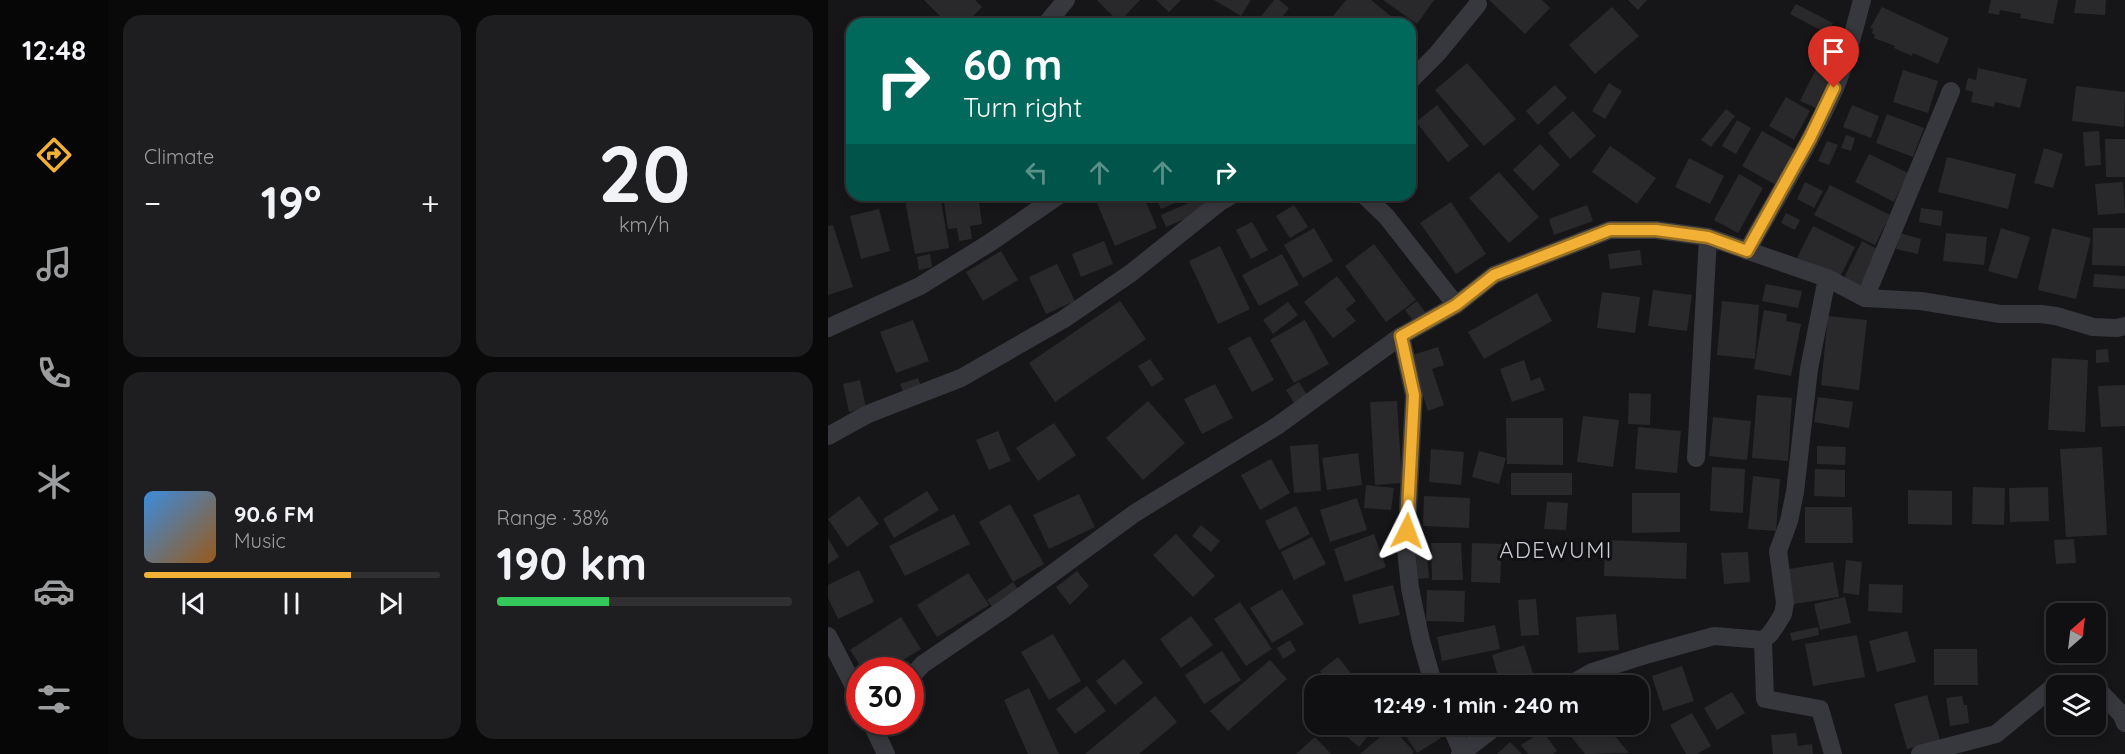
<!DOCTYPE html>
<meta charset="utf-8">
<style>
:root{--surface:#101012;--page:#1e1e20;--text:#f1f3f6;--muted:#9c9d9f;--line:#303032;--accent:#f2b134}
body{margin:0;font-family:Quicksand,sans-serif;background:var(--page);color:var(--text);height:100vh;display:flex;flex-direction:column;font-size:22px;white-space:nowrap}
*{box-sizing:border-box;margin:0}
p{font-size:20px;color:var(--muted)}
.icon{flex:none;width:33px;height:33px;fill:none;stroke:currentColor;stroke-width:2;stroke-linecap:round;stroke-linejoin:round}
.map{position:relative;flex:1;overflow:hidden}
.drawer{display:flex;flex-direction:column;gap:15px;padding:15px;background:#09090a;width:720px}
.drawer>*{flex:none}
.banner{position:absolute;left:18px;top:18px;width:570px;height:183px;border-radius:18px;box-shadow:0 3px 9px #0003,0 0 0 2px var(--line);background:#00695c;color:#fff;overflow:hidden}
.needle{width:39px;rotate:28deg}
.controls{position:absolute;left:1218px;top:603px;display:grid;gap:12px}
.controls a{display:grid;place-items:center;width:60px;height:60px;border-radius:12px;background:var(--surface);box-shadow:0 3px 9px #0003,0 0 0 2px var(--line);font-size:30px}
.speed{position:absolute;left:18px;top:657px;display:flex;gap:12px;font-size:30px;font-weight:700;text-align:center}
.speed>*{display:grid;place-content:center;width:78px;height:78px;border-radius:50%;background:var(--surface);box-shadow:0 3px 9px #0003,0 0 0 2px var(--line);line-height:1}
.speed .limit{border:9px solid #d22;background:#fff;color:#111}
.pin{position:absolute;display:grid;place-items:center;width:51px;height:51px;color:#fff;margin:-62px -26px;border-radius:50% 50% 50% 0;rotate:-45deg;box-shadow:0 0 6px #0007}
.pin .icon{rotate:45deg}
.me{position:absolute;width:66px;margin:-33px;rotate:3deg;stroke-linejoin:round;filter:drop-shadow(0 0 4px #0008)}
.turn{display:flex;align-items:center;gap:21px;height:126px;padding:0 18px;font-size:27px}
.turn .icon{width:78px;height:78px;stroke-width:2.5}
.turn b{display:block;font-size:42px;line-height:51px}
.lanes{display:flex;align-items:center;height:57px;padding:0 18px;background:#0003;justify-content:center;gap:30px;direction:ltr}
.lanes .off{opacity:.35}
.big{font-size:45px;font-weight:800;line-height:1.1}
.drawer .tile{flex:1;display:flex;flex-direction:column;justify-content:center;gap:9px;min-width:0;padding:0 21px;border-radius:18px;background:var(--page)}
.drawer .dial{align-items:center;gap:0}
.dial b{font-size:78px;line-height:1}
.song{display:flex;align-items:center;gap:18px}
.cover{width:72px;height:72px;border-radius:9px;background:linear-gradient(135deg,hsl(210 70% 55%),hsl(30 70% 35%))}
.played{height:6px;border-radius:3px;background:linear-gradient(90deg,var(--accent) 70%,var(--line) 70%)}
.keys{display:flex;justify-content:space-around;direction:ltr}
.heat{display:flex;justify-content:space-between;align-items:center;font-size:33px;direction:ltr}
.charge{height:9px;border-radius:4px;background:linear-gradient(90deg,#34c759 38%,var(--line) 0)}
.drawer .tiles{flex:1;display:grid;gap:15px;grid-template-columns:repeat(2,1fr)}
.trip{position:absolute;left:476px;top:675px;width:345px;height:60px;border-radius:18px;background:var(--surface);box-shadow:0 3px 9px #0003,0 0 0 2px var(--line);font-weight:800;line-height:60px;text-align:center}
main{display:flex;flex:1;min-height:0}
.menu{display:flex;flex-direction:column;width:108px;justify-content:space-around;align-items:center;background:#060607;color:var(--muted)}
.menu .icon{width:42px;height:42px}
.menu .selected{color:var(--accent)}
.menu b{font-size:27px;color:var(--text)}
.map>svg:first-child{display:block}
</style>
<main>
<nav class="menu">
<b>12:48</b>
<svg class="icon selected" aria-label="directions" viewBox="0 0 24 24"><path d="M12 3l9 9-9 9-9-9zM9 14v-3h6M13 9l2 2-2 2"/></svg>
<svg class="icon" aria-label="music" viewBox="0 0 24 24"><path d="M9 18V5l10-2v13"/><circle cx="6" cy="18" r="3"/><circle cx="16" cy="16" r="3"/></svg>
<svg class="icon" aria-label="phone" viewBox="0 0 24 24"><path d="M5 4h4l2 5-3 2q2 4 5 5l2-3 5 2v4C11 20 4 13 5 4z"/></svg>
<svg class="icon" aria-label="climate" viewBox="0 0 24 24"><path d="M12 3v18M4 7l16 10M4 17L20 7"/></svg>
<svg class="icon" aria-label="car" viewBox="0 0 24 24"><path d="M5 17H2v-5l4-1 3-4h7l3 4 3 1v5h-3M9 17h6M6 11h13"/><circle cx="7" cy="17" r="2"/><circle cx="17" cy="17" r="2"/></svg>
<svg class="icon" aria-label="filters" viewBox="0 0 24 24"><path d="M4 7h16M4 17h16"/><circle cx="9" cy="7" r="2"/><circle cx="15" cy="17" r="2"/></svg>
</nav>
<section class="drawer">
<div class="tiles">
<div class="tile"><p>Climate</p>
<div class="heat"><a>−</a><b class="big">19°</b><a>+</a></div>
</div>
<div class="tile dial"><b>20</b><p>km/h</p></div>
<div class="tile">
<div class="song"><i class="cover"></i><div><b>90.6 FM</b><p>Music</p></div></div>
<div class="played"></div>
<div class="keys"><svg class="icon" aria-label="previous" viewBox="0 0 24 24"><path d="M18 5L8 12l10 7zM5 5v14"/></svg><svg class="icon" aria-label="pause" viewBox="0 0 24 24"><path d="M8 5v14M16 5v14"/></svg><svg class="icon" aria-label="next" viewBox="0 0 24 24"><path d="M6 5l10 7-10 7zM19 5v14"/></svg></div>
</div>
<div class="tile"><p>Range · 38%</p><b class="big">190 km</b><div class="charge"></div></div>
</div>
</section>
<div class="map">
<svg width="1297" height="754" viewBox="0 0 1297 754">
<rect width="100%" height="100%" fill="#161618"/>
<g fill="#29292c">
<path d="M96,0H147L154,7L137,24H120Z"/>
<path d="M269,0H312L291,22Z"/>
<path d="M328,0H353L341,12Z"/>
<path d="M386,0H423L413,16Z"/>
<path d="M446,0H451L461,8L449,24H427Z"/>
<path d="M518,0H543L570,22L569,24H515L505,16Z"/>
<path d="M555,0H606L589,24Z"/>
<path d="M661,0H714L722,8L697,34Z"/>
<path d="M800,0H819L810,10Z"/>
<path d="M1163,0H1230L1225,24L1192,18L1193,14L1172,10L1171,15L1160,13Z"/>
<path d="M1248,0H1278L1277,15L1246,13Z"/>
<path d="M968,4L1005,23L1000,34L962,14Z"/>
<path d="M784,7L811,36L767,74L741,45Z"/>
<path d="M1054,7L1121,38L1110,64L1085,53L1084,56L1066,48L1067,46L1046,38L1047,35L1044,33L1045,29L1042,28Z"/>
<path d="M639,63L688,119L656,146L607,90Z"/>
<path d="M1150,68L1199,79L1192,108L1167,102L1166,107L1143,102L1145,92L1137,90L1140,78L1148,80Z"/>
<path d="M988,69L1003,76L988,108L972,101Z"/>
<path d="M1075,70L1110,81L1100,113L1065,102Z"/>
<path d="M781,83L794,91L777,119L764,111Z"/>
<path d="M727,85L739,98L710,125L698,111Z"/>
<path d="M1248,86L1297,92L1296,127L1244,121Z"/>
<path d="M958,97L982,111L966,140L941,126Z"/>
<path d="M609,105L641,146L620,162L588,122Z"/>
<path d="M1024,105L1051,116L1043,138L1015,127Z"/>
<path d="M898,109L907,116L883,147L873,140Z"/>
<path d="M745,111L768,136L742,159L720,133Z"/>
<path d="M1059,114L1096,128L1085,157L1048,143Z"/>
<path d="M909,120L923,128L908,154L894,146Z"/>
<path d="M934,131L968,150L948,185L914,166Z"/>
<path d="M1271,131L1273,165L1257,166L1255,132Z"/>
<path d="M1018,135L1027,138L1023,151L1013,148Z"/>
<path d="M1277,139H1297V177H1278Z"/>
<path d="M999,141L1010,145L1001,165L990,161Z"/>
<path d="M712,144L732,165L705,191L685,170Z"/>
<path d="M782,146L828,178L809,204L764,172Z"/>
<path d="M1216,148L1235,154L1225,188L1206,183Z"/>
<path d="M1041,154L1080,173L1066,202L1027,182Z"/>
<path d="M1119,157L1188,174L1180,209L1110,192Z"/>
<path d="M861,158L896,176L882,204L847,187Z"/>
<path d="M671,172L711,217L681,243L641,198Z"/>
<path d="M911,174L935,188L910,233L886,220Z"/>
<path d="M977,182L995,191L986,208L969,199Z"/>
<path d="M1295,182L1297,213L1270,215L1267,184Z"/>
<path d="M1002,185L1062,215L1047,245L986,215Z"/>
<path d="M76,195H112L121,248L87,254Z"/>
<path d="M115,195H150L154,224L142,226L144,239L131,241L129,228L120,229Z"/>
<path d="M268,195H315L329,228L287,246L266,196Z"/>
<path d="M326,195H365L333,209Z"/>
<path d="M372,198L378,210L338,227L333,215Z"/>
<path d="M623,202L658,254L628,274L592,223Z"/>
<path d="M466,205L480,227L462,238L448,216Z"/>
<path d="M759,205L765,221L726,235L721,219Z"/>
<path d="M1093,208L1115,211L1113,226L1091,222Z"/>
<path d="M51,209L62,251L33,259L22,216Z"/>
<path d="M958,213L972,220L967,230L953,223Z"/>
<path d="M424,222L440,250L423,259L408,230Z"/>
<path d="M5,225L25,287L0,295V226Z"/>
<path d="M985,226L1027,247L1011,279L969,258Z"/>
<path d="M486,228L505,261L475,278L456,245Z"/>
<path d="M1173,228L1202,237L1189,279L1160,271Z"/>
<path d="M1224,228L1263,238L1248,299L1210,290Z"/>
<path d="M1265,228H1297V266L1264,265Z"/>
<path d="M1072,233L1093,239L1090,254L1068,249Z"/>
<path d="M1118,233L1159,237L1156,265L1115,261Z"/>
<path d="M276,241L285,264L253,277L244,254Z"/>
<path d="M1034,241L1049,249L1031,288L1015,280Z"/>
<path d="M546,244L588,300L558,322L517,266Z"/>
<path d="M392,246L422,309L390,324L361,261Z"/>
<path d="M812,250L814,265L782,269L780,254Z"/>
<path d="M173,251L190,280L155,301L138,272Z"/>
<path d="M102,254L104,267L91,270L89,257Z"/>
<path d="M454,254L471,285L431,306L414,275Z"/>
<path d="M229,264L247,301L218,314L201,277Z"/>
<path d="M1266,274L1297,276V289L1265,287Z"/>
<path d="M509,276L528,301L518,309L528,321L505,338L476,302Z"/>
<path d="M938,284L974,291L970,308L934,301Z"/>
<path d="M825,290L864,295L859,331L820,326Z"/>
<path d="M774,292L812,297L807,333L769,328Z"/>
<path d="M709,293L724,321L656,359L640,332Z"/>
<path d="M292,301L318,339L227,402L201,363Z"/>
<path d="M589,301L598,313L586,322L577,310Z"/>
<path d="M894,301L931,305L927,359L889,355Z"/>
<path d="M460,302L470,315L445,334L435,320Z"/>
<path d="M936,310L959,314L958,321L973,324L963,376L926,369Z"/>
<path d="M1000,316L1039,320L1031,390L993,385Z"/>
<path d="M85,320L101,361L68,373L52,332Z"/>
<path d="M477,320L501,364L466,383L442,340Z"/>
<path d="M422,336L446,380L424,392L400,348Z"/>
<path d="M610,347L616,365L604,369L616,405L600,411L581,356Z"/>
<path d="M1280,349L1281,362L1268,363V350Z"/>
<path d="M1224,358L1260,360L1257,432L1220,430Z"/>
<path d="M322,359L336,379L324,387L310,366Z"/>
<path d="M696,360L703,381L712,377L717,390L684,402L672,369Z"/>
<path d="M90,378L94,388L76,394L72,384Z"/>
<path d="M32,380L38,408L21,412L15,384Z"/>
<path d="M471,382L481,398L468,406L458,390Z"/>
<path d="M387,384L405,418L374,434L356,399Z"/>
<path d="M1297,385V426L1273,427L1270,386Z"/>
<path d="M801,393L823,394L822,425L800,424Z"/>
<path d="M929,395L964,398L960,461L924,458Z"/>
<path d="M990,397L1025,402L1021,428L986,422Z"/>
<path d="M320,401L357,443L315,480L278,438Z"/>
<path d="M569,401L574,483L547,485L542,402Z"/>
<path d="M755,416L791,420L785,467L749,462Z"/>
<path d="M885,417L923,421L919,460L881,456Z"/>
<path d="M678,418H735V465L679,464Z"/>
<path d="M226,423L248,455L210,481L188,448Z"/>
<path d="M810,427L853,431L849,473L807,469Z"/>
<path d="M170,431L183,461L161,470L148,440Z"/>
<path d="M490,444L493,491L466,493L462,446Z"/>
<path d="M989,446L1018,447L1017,465L989,464Z"/>
<path d="M1274,447L1279,535L1238,537L1232,449Z"/>
<path d="M603,449L636,452L633,485L601,482Z"/>
<path d="M651,451L678,458L671,484L644,477Z"/>
<path d="M530,453L534,485L499,490L494,458Z"/>
<path d="M443,459L462,493L432,510L413,475Z"/>
<path d="M884,467L917,469L915,513L882,511Z"/>
<path d="M987,469L1017,470V497L986,496Z"/>
<rect x="683" y="473" width="61" height="22"/>
<path d="M925,476L952,479L948,531L920,529Z"/>
<path d="M538,485L566,488L563,510L536,508Z"/>
<path d="M1145,487L1177,488L1176,525L1144,524Z"/>
<path d="M1220,487L1221,521L1182,522L1181,488Z"/>
<path d="M1080,490L1124,491V525L1080,524Z"/>
<path d="M99,491L111,510L66,538L55,519Z"/>
<path d="M804,493H852V532L804,533Z"/>
<path d="M251,494L267,527L221,549L205,515Z"/>
<path d="M31,496L51,524L19,547L0,519Z"/>
<path d="M596,496L642,498L641,528L595,526Z"/>
<path d="M529,498L539,530L502,542L492,510Z"/>
<path d="M719,502L740,503L738,530L716,529Z"/>
<path d="M182,504L216,564L185,582L151,522Z"/>
<path d="M468,506L482,534L451,550L437,521Z"/>
<path d="M977,507H1024L1025,543H977Z"/>
<path d="M126,514L142,544L77,576L61,546Z"/>
<path d="M373,525L392,541L383,552L364,536Z"/>
<path d="M348,534L387,576L365,597L325,555Z"/>
<path d="M546,534L558,567L517,582L506,549Z"/>
<path d="M484,537L498,564L466,580L453,552Z"/>
<path d="M0,538L11,557L0,564Z"/>
<path d="M1246,539L1248,563L1228,564L1226,540Z"/>
<path d="M777,540L859,543L858,579L776,576Z"/>
<path d="M603,543H633L635,580H604Z"/>
<path d="M644,543L674,544L672,583L643,582Z"/>
<path d="M598,544L601,578L590,579L587,545Z"/>
<path d="M920,552L922,582L896,584L893,553Z"/>
<path d="M1018,560L1034,562L1031,595L1015,593Z"/>
<path d="M1005,562L1011,597L966,604L961,569Z"/>
<path d="M31,570L46,602L10,619L0,598V585Z"/>
<path d="M249,571L261,586L242,605L228,587Z"/>
<path d="M140,573L161,605L109,637L89,605Z"/>
<path d="M185,582L194,595L168,612L159,600Z"/>
<path d="M1041,584L1075,585L1074,613L1040,611Z"/>
<path d="M565,585L572,615L531,624L524,595Z"/>
<path d="M454,589L476,624L444,643L422,608Z"/>
<path d="M599,590L637,591L636,622L598,621Z"/>
<path d="M1017,597L1023,623L992,630L986,604Z"/>
<path d="M708,599L711,635L693,636L690,600Z"/>
<path d="M412,602L444,649L418,666L386,619Z"/>
<path d="M788,614L791,650L750,653L748,617Z"/>
<path d="M363,616L385,645L353,668L332,639Z"/>
<path d="M73,617L93,649L59,670H35L22,650Z"/>
<path d="M667,625L672,649L614,661L609,637Z"/>
<path d="M990,627L991,635L964,641L962,633Z"/>
<path d="M1228,627V651L1222,629Z"/>
<path d="M1079,631L1088,662L1049,672L1041,641Z"/>
<path d="M225,634L253,681L221,700L193,652Z"/>
<path d="M1029,635L1037,677L985,686L977,644Z"/>
<path d="M462,640L468,651L455,659L449,648Z"/>
<path d="M696,645L709,686H673L664,655Z"/>
<path d="M1268,648L1270,655L1232,666L1228,652H1268Z"/>
<path d="M1106,649H1149L1150,685H1106Z"/>
<path d="M394,651L413,680L376,704L357,675Z"/>
<path d="M510,657L525,676L513,686H503L492,671Z"/>
<path d="M296,659L315,683L287,705L268,681Z"/>
<path d="M442,660L459,679L400,731L382,711Z"/>
<path d="M854,666L866,701L835,711L824,676Z"/>
<path d="M797,674L805,686H781Z"/>
<path d="M259,686L278,711L247,734L228,709Z"/>
<path d="M201,688L231,754H200L176,700Z"/>
<path d="M810,692L819,705L810,712Z"/>
<path d="M904,692L917,713L889,730L876,708Z"/>
<path d="M1099,695L1112,740L1079,749L1066,704Z"/>
<path d="M327,696L349,722L311,754H257Z"/>
<path d="M1134,696L1136,705H1139L1141,723L1122,726L1118,698Z"/>
<path d="M864,713L883,746L869,754H858L842,725Z"/>
<path d="M504,724H550L531,747Z"/>
<path d="M570,724H604L613,738L589,753Z"/>
<path d="M628,724H652V725L631,732Z"/>
<path d="M733,724H777L801,753L757,754Z"/>
<path d="M564,727L586,752L584,754H532Z"/>
<path d="M715,731L729,751L725,754H700L693,745Z"/>
<path d="M968,733L970,746L984,744L985,754H945L943,735Z"/>
<path d="M487,737L503,754H468Z"/>
<path d="M682,742L694,754H669Z"/>
</g>
<g fill="none" stroke-linecap="round" stroke-linejoin="round">
<g stroke="#37383d" stroke-width="18">
<path d="M218,24L238,0"/>
<path d="M582,81L609,54L650,4"/>
<path d="M536,195L558,216L628,305"/>
<path d="M919,251C949,197 982,144 1007,88C1019,60 1026,30 1034,0"/>
<path d="M1037,298L1123,91"/>
<path d="M0,328L92,286L163,242L231,195"/>
<path d="M573,336L586,395L578,549L582,588L593,641L606,686"/>
<path d="M0,436L40,414L133,378L236,319L303,273L392,202L404,195"/>
<path d="M868,458L880,237"/>
<path d="M0,636L32,698"/>
<path d="M935,640L937,699L992,709L1005,754"/>
<path d="M82,678L95,664L176,609L307,513L449,426L573,336L628,305L666,275L782,230H828L880,237L999,278L1037,298L1093,301L1172,314H1213L1228,316L1265,327L1289,328L1297,326"/>
<path d="M740,686L764,672L821,654L886,636L935,640L942,634L947,627L955,614L957,603L950,551L961,521L967,492L981,369L999,278"/>
<path d="M1268,691L1272,692L1294,715L1297,723"/>
<path d="M43,722L58,754"/>
<path d="M622,724L635,754"/>
<path d="M632,754L671,724"/>
<path d="M1092,754L1168,734L1225,687L1228,688"/>
</g>
</g>
<g fill="none" stroke-linecap="round" stroke-linejoin="round">
<g stroke="#9d7322" stroke-width="15">
<path id="route" d="M579,531L586,395L573,336L628,305L666,275L782,230H828L880,237L919,251L982,138L1006,88"/>
</g>
<use href="#route" stroke="#f2b134" stroke-width="10"/>
</g>
<g text-anchor="middle" stroke-width="6" stroke-linejoin="round" paint-order="stroke">
<g font-size="22" letter-spacing="1.5" fill="#c9ccd4" stroke="#111113">
<text x="728" y="558">ADEWUMI</text>
</g>
</g>
</svg>
<div class="controls">
<a><svg class="needle" viewBox="-14 -14 28 28"><path d="M0-13l5 13h-10z" fill="#e53935"/><path d="M0 13l5-13h-10z" fill="#9c9d9f"/></svg></a>
<a><svg class="icon" aria-label="layers" viewBox="0 0 24 24"><path d="M12 4l9 5-9 5-9-5zM3 14l9 5 9-5"/></svg></a>
</div>
<div class="speed"><div class="limit">30</div></div>
<div class="pin" style="left:1006px;top:88px;background:#d93025"><svg class="icon" aria-label="arrive" viewBox="0 0 24 24"><path d="M6 21V4h12l-3 4 3 4H6"/></svg></div>
<svg class="me" style="left:579px;top:531px" viewBox="-20 -20 40 40"><path d="M0-17L14 15 0 8-14 15z" fill="#f2b134" stroke="#fff" stroke-width="4"/></svg>
<div class="trip">12:49 · 1 min · 240 m</div>
<div class="banner">
<div class="turn"><svg class="icon" aria-label="right" viewBox="0 0 24 24"><path d="M7 20v-9h11M14 6l5 5-5 5"/></svg><div><b>60 m</b>Turn right</div></div>
<div class="lanes"><svg class="icon off" aria-label="left" viewBox="0 0 24 24"><path d="M17 20v-9H6M10 6l-5 5 5 5"/></svg><svg class="icon off" aria-label="ahead" viewBox="0 0 24 24"><path d="M12 20V5M6 11l6-6 6 6"/></svg><svg class="icon off" aria-label="ahead" viewBox="0 0 24 24"><path d="M12 20V5M6 11l6-6 6 6"/></svg><svg class="icon" aria-label="right" viewBox="0 0 24 24"><path d="M7 20v-9h11M14 6l5 5-5 5"/></svg></div>
</div>
</div>
</main>
